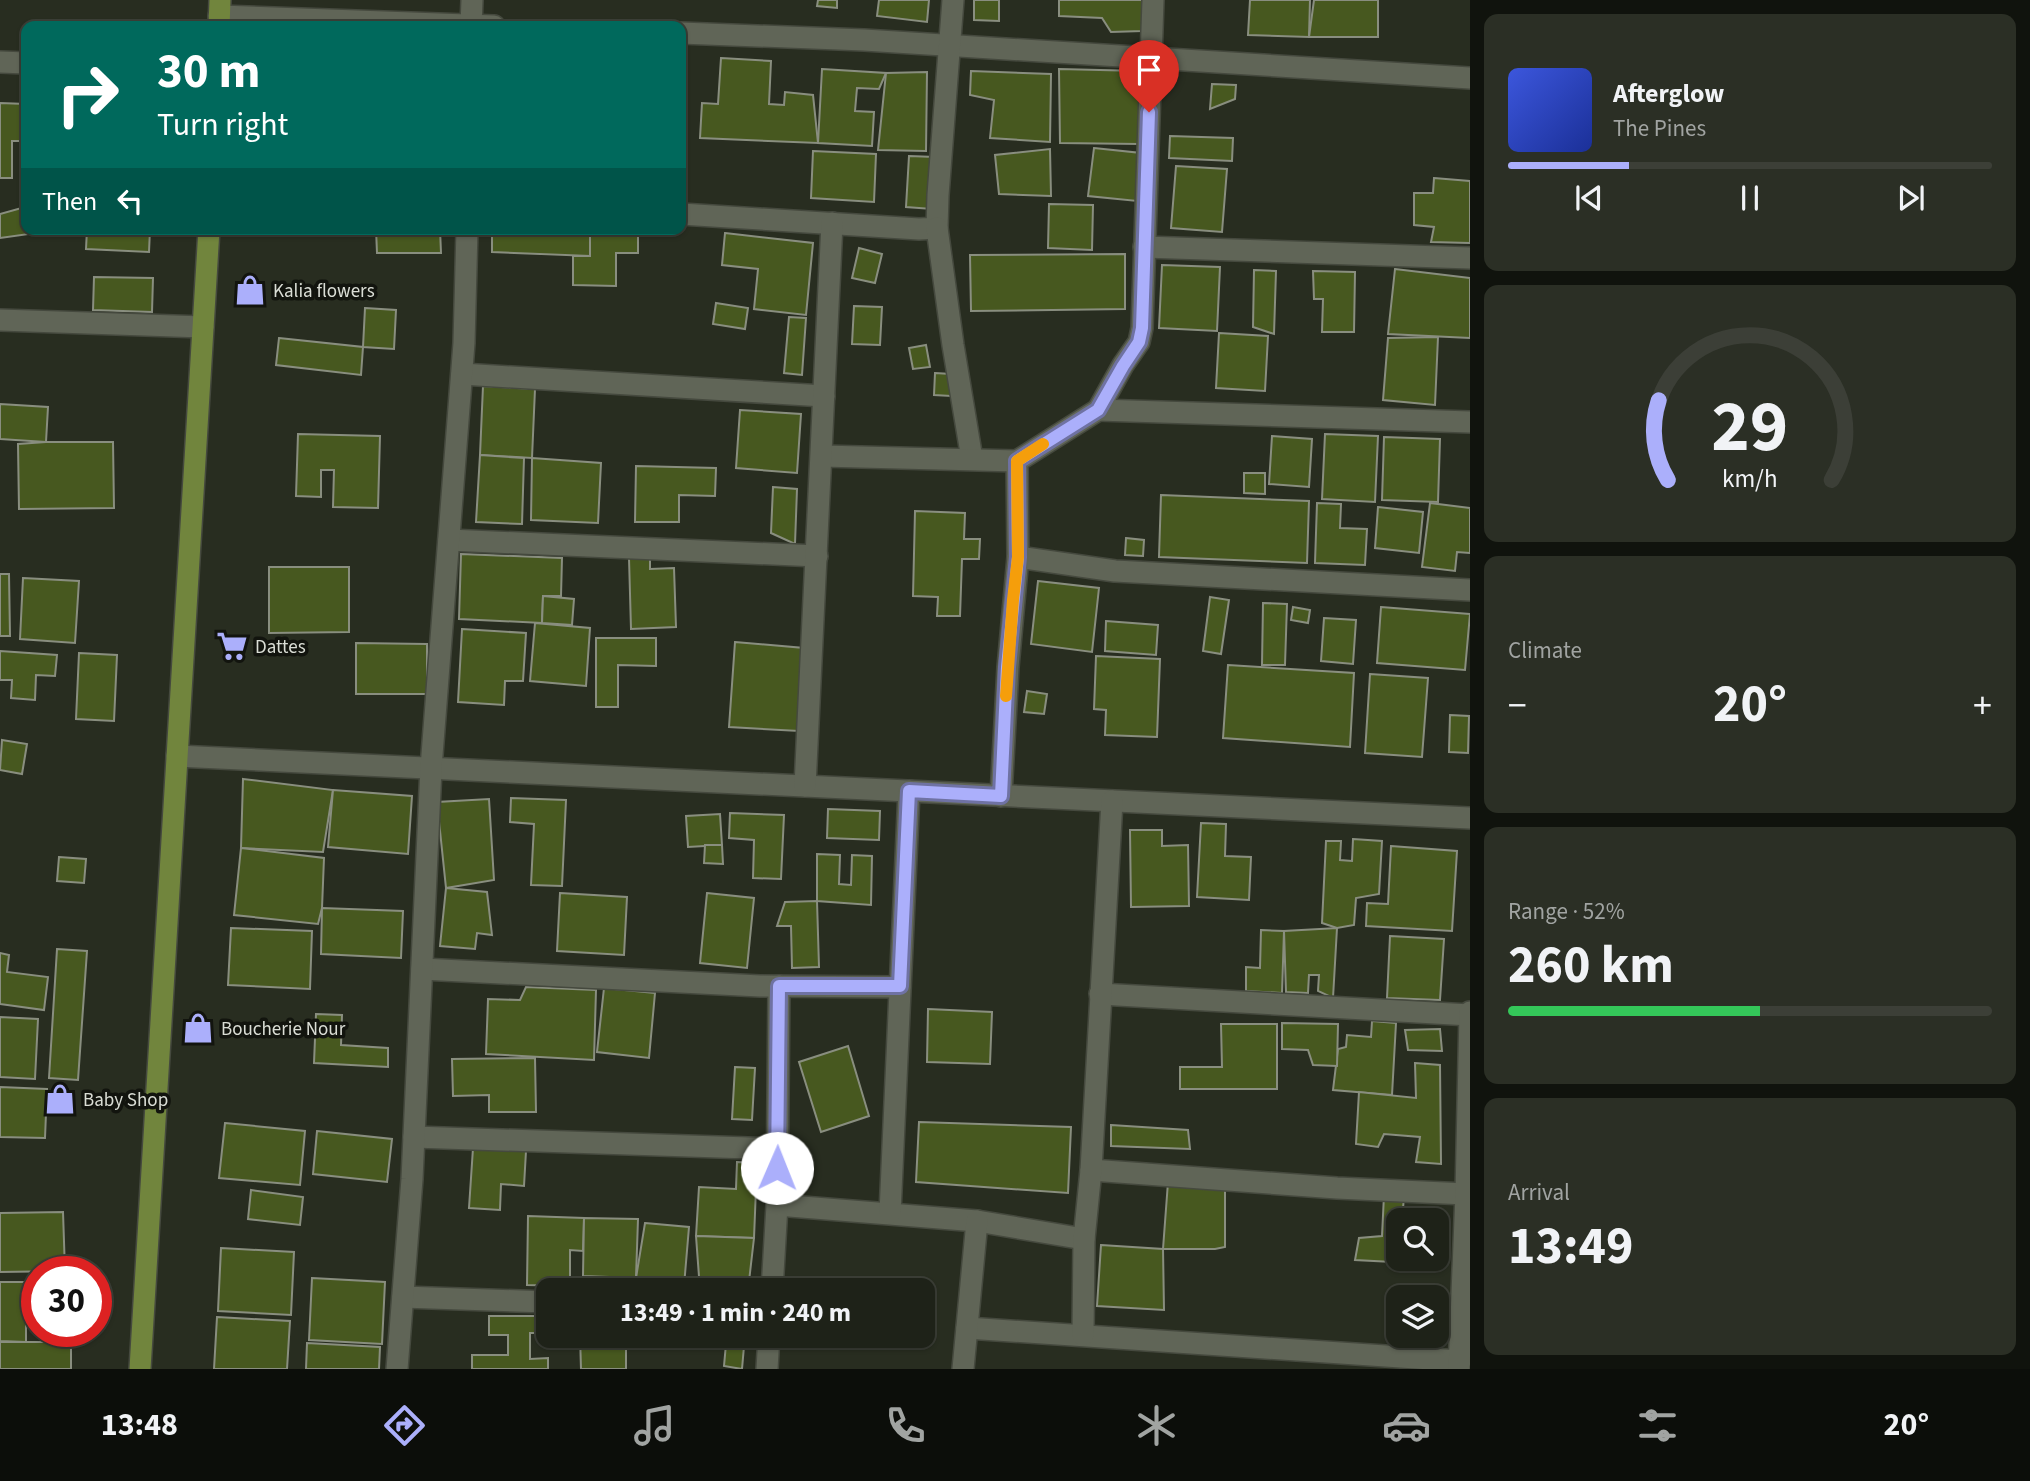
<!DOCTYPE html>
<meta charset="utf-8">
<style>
:root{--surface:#1e2218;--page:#2b2f25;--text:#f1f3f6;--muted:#a1a4a2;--line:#3c3f37;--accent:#abaffb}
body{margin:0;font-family:"Source Sans 3",sans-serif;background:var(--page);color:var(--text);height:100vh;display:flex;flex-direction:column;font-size:26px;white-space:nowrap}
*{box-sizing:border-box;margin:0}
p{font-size:23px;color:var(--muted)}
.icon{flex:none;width:38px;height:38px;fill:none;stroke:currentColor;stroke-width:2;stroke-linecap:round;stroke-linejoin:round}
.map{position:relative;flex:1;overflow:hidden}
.drawer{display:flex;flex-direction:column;gap:14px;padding:14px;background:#10130d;width:560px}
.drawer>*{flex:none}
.top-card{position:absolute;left:21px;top:21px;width:665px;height:214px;border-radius:14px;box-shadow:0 2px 5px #0004,0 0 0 2px var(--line);background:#00695c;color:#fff;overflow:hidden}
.controls{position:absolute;left:1386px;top:1208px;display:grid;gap:14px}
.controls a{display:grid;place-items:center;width:63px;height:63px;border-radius:14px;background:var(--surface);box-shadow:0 2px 5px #0004,0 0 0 2px var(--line);font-size:35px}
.speed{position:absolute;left:21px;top:1256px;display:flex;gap:14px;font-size:35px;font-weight:700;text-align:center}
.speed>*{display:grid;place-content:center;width:91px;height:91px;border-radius:50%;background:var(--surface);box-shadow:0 2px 5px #0004,0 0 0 2px var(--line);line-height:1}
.speed .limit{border:10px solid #d22;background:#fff;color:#111}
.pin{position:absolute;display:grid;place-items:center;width:60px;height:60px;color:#fff;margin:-72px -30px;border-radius:50% 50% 50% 0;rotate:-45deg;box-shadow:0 0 7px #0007}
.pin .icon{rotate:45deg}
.me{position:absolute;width:77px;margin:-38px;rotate:1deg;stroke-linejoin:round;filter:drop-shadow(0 0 5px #0008)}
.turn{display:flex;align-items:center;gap:24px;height:147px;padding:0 21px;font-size:32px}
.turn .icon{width:91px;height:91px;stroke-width:2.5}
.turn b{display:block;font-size:49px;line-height:60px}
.then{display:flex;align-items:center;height:66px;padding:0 21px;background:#0003;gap:14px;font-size:26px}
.big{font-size:52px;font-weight:700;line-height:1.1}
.drawer .card{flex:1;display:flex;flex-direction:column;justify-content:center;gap:10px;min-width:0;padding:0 24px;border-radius:14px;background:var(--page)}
.drawer .dial{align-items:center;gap:0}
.dial svg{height:182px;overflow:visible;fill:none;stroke:var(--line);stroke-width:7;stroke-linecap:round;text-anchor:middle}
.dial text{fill:var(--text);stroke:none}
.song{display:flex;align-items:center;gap:21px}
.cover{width:84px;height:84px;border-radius:10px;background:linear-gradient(135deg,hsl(230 70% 55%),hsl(230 70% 35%))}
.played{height:7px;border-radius:4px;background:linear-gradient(90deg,var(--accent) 25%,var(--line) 25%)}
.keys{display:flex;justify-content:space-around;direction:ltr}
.heat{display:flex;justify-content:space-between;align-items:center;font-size:38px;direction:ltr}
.charge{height:10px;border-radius:5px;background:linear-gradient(90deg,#34c759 52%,var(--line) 0)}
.trip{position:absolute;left:536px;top:1278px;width:399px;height:70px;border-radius:14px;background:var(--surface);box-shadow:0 2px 5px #0004,0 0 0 2px var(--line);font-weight:700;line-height:70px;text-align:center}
.menu{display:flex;height:112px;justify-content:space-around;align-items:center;background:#0c0e0a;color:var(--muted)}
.menu .icon{width:49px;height:49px}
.menu .selected{color:var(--accent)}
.menu b{font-size:32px;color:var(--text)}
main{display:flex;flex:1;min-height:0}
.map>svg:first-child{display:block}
</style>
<main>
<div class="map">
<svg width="1470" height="1369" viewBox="0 0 1470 1369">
<rect width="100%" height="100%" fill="#282d20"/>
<g fill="#47581f" stroke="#898e7f" stroke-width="2">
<path d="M818,0H837V8L817,6Z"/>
<path d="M879,0H929L927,22L877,16Z"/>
<path d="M974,0H999V21L974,20Z"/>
<path d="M1059,0H1144L1142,31L1111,32L1102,18L1059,16Z"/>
<path d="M1250,0H1310L1309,37L1248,35Z"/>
<path d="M1314,0H1378V37H1309Z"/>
<path d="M721,58L771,61L769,104L784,105L785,92L813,95L818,143L700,138L702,103L718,104Z"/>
<path d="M822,69L886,73L879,89L857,88L855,111L874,112L872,146L818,143Z"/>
<path d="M1059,69L1140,71L1143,103L1139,144L1060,143Z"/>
<path d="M971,71L1051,74L1050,142L990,138L994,100L970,95Z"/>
<path d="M927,72L926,151L878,150L886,73Z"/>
<path d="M1212,84L1236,85L1235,99L1210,109Z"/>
<path d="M0,103L26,104V141H12V178H0Z"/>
<path d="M1170,136L1233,138L1232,161L1169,158Z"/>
<path d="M1094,148L1141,153L1137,201L1088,196Z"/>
<path d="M1050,149L1051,196L999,194L995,155Z"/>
<path d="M813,151L876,154L874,202L811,198Z"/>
<path d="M909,156L935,157L932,209L906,207Z"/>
<path d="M1176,166L1227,169L1222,232L1171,228Z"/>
<path d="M1434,178L1470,181V243L1431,242L1434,227L1414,225V193H1433Z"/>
<path d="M1049,204L1093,205L1092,250L1048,248Z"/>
<path d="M25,207L26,229H28L29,234L0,238V214Z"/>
<path d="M87,229H150L149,252L86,249Z"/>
<path d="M376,229H440L441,253H377Z"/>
<path d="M492,229H590V256L492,252Z"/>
<path d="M590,229H638V253H616V286L573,285V256H590Z"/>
<path d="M725,233L813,243L806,315L754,309L758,269L722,265Z"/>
<path d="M859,248L882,254L875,283L852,278Z"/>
<path d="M1125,254V309L971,311L970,255Z"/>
<path d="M1162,265L1220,267L1217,331L1159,328Z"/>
<path d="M1395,269L1470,278V338L1388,334Z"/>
<path d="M1254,270L1276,271L1274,334L1253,327Z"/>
<path d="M1313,271L1355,272L1354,332H1322L1323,299H1314Z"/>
<path d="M94,277L153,278L152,312L93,310Z"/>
<path d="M716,303L748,308L745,329L713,324Z"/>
<path d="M854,306L882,307L880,345L852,344Z"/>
<path d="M365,308L396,310L394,349L363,347Z"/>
<path d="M789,317L806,318L802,375L784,373Z"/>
<path d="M1219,333L1268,336L1265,391L1216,388Z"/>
<path d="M1438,337L1435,405L1383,400L1388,338Z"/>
<path d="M279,338L363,347L361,375L276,365Z"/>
<path d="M926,345L930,367L913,369L909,348Z"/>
<path d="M935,373L951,374V396L934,395Z"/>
<path d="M483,386L535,389L532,458L480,455Z"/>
<path d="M0,404L48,407L46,442L0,439Z"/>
<path d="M740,410L801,414L797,473L736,468Z"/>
<path d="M298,434L380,436L378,508L333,507L334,470H321V497L296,496Z"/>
<path d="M1325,434L1378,436L1375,502L1322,499Z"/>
<path d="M1272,436L1312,439L1309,487L1269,484Z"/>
<path d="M1384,437L1440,439L1438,502L1382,500Z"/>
<path d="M46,442H113L114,508L19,509L18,444Z"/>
<path d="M480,455L524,458L522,524L476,522Z"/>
<path d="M532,458L601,463L598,523L531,520Z"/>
<path d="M636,466L716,468L715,496L679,495V522H635Z"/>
<path d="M1244,473H1265V494L1244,493Z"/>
<path d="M773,487L797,489L795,544L771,533Z"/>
<path d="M1161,495L1309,501L1307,563L1159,557Z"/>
<path d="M1317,503L1341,504L1340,528L1367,529L1365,565L1315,563Z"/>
<path d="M1430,503L1470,508V553L1457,552L1455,571L1422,567Z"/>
<path d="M1378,507L1423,512L1419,553L1375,548Z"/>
<path d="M915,511L965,513L964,539H980L979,559H962L960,616H937L938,597L913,596Z"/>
<path d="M1126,538L1144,540L1143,556L1125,555Z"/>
<path d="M461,554L562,558L561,596H543L542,623L459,619Z"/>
<path d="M650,557V569L674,568L676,627L631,629L629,558Z"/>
<path d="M269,567H349V632L269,633Z"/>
<path d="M0,574H9L10,636H0Z"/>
<path d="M23,578L79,581L75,643L20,639Z"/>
<path d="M1038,581L1099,588L1092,652L1031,644Z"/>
<path d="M543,596L574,599L572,625L542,623Z"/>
<path d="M1210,597L1229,600L1221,654L1203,651Z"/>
<path d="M1263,603L1287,604L1285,665H1262Z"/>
<path d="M1293,607L1310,610L1308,623L1291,620Z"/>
<path d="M1381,607L1470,614L1465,670L1377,663Z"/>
<path d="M1324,618L1356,620L1353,664L1321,661Z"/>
<path d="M1106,621L1158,625L1156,655L1105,651Z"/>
<path d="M535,623L590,628L586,686L530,681Z"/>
<path d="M462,629L526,633L523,681H505L504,705L458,702Z"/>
<path d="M596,638H656V666L618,665V707H596Z"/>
<path d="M735,642L804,648L799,731L729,727Z"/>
<path d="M356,643L427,644V694H356Z"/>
<path d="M0,651L57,655L55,676L36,675L35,700L11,698L12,680H0Z"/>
<path d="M79,653L117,655L114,721L76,719Z"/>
<path d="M1096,656L1160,659L1157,737L1105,735L1106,710L1094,709Z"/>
<path d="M1228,665L1354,673L1350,747L1223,738Z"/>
<path d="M1370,674L1428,678L1422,757L1365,753Z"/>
<path d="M1027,691L1047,694L1044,714L1024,712Z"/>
<path d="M1450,715L1469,716L1468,753L1449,752Z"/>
<path d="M2,740L27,744L22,774L0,770Z"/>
<path d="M243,779L333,790L323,852L241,848Z"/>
<path d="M333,790L412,796L408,854L328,847Z"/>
<path d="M511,798L566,800L562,886L531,885L534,824L510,822Z"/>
<path d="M489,799L494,880L446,888L437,802Z"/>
<path d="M828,809L880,811L879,840L827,838Z"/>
<path d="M730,813L784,815L781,879L753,878L754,840L729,838Z"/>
<path d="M720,814L722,845L688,847L686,816Z"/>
<path d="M1201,823L1226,824L1225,856L1251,857L1249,900L1197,897Z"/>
<path d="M1130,830H1162V846L1188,845L1189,906L1131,907Z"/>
<path d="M1353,839L1382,841L1379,894L1356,898L1354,925L1337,928L1322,923L1326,841H1341L1340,860L1352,861Z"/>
<path d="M705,845H722L723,864L704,863Z"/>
<path d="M1391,846L1457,851L1452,931L1366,926L1367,903L1388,904Z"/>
<path d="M241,848L324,858L322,908L318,924L234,915Z"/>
<path d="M817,854L840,855L839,884L851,885L852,855L872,856L871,905L817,901Z"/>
<path d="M59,857L86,859L84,883L57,881Z"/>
<path d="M446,888L487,892L492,935L477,933L475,949L440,946Z"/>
<path d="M560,893L627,897L624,955L557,951Z"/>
<path d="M707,893L754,898L747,968L700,963Z"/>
<path d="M817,901L819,967L792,968L791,926H777L785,902Z"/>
<path d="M322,908L403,911L401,958L321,954Z"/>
<path d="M231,928L312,931L310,989L228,985Z"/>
<path d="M1337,928L1333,998L1318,991L1319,975H1309L1308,993L1286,992L1284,931Z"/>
<path d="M1261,930L1284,931L1282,993L1246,991V967L1260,968Z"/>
<path d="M1390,936L1444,939L1440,1000L1387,998Z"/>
<path d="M57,949L87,951L78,1080L49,1078Z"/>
<path d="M0,953L9,955L7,972L48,977L44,1010L0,1004Z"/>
<path d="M526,987L596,990L594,1060L486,1054L488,999L520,1000Z"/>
<path d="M604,988L655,993L649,1058L597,1052Z"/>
<path d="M928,1009L992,1012L990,1064L927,1062Z"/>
<path d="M316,1014L342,1015L341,1045L388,1048V1067L314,1063Z"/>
<path d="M0,1017L38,1019L35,1079L0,1077Z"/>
<path d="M1372,1021L1396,1023L1392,1095L1333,1090L1338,1049L1346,1047L1347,1035L1371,1037Z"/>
<path d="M1282,1023L1338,1024L1337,1066L1313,1065L1308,1050L1282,1049Z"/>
<path d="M1221,1024H1277V1089H1180V1067H1222Z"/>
<path d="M1440,1029L1442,1051L1408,1050L1405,1030Z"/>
<path d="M848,1046L869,1116L821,1132L799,1062Z"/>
<path d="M535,1058L536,1112H489V1095L453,1096L452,1059Z"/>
<path d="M1415,1063L1440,1065L1441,1164L1416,1162L1420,1137L1384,1134L1378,1147L1356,1144L1359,1092L1416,1098Z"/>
<path d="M735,1067L755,1068L752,1120L732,1119Z"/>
<path d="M0,1087L47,1089L45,1138L0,1137Z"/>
<path d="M919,1122L1071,1127L1068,1193L916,1182Z"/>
<path d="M225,1123L305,1131L300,1185L219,1178Z"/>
<path d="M1111,1125L1188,1130L1190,1149L1111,1146Z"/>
<path d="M317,1131L392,1139L387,1182L313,1174Z"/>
<path d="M473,1148L526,1151L524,1186L501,1184L500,1210L469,1208Z"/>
<path d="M737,1162L757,1163L754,1238L696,1236L699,1187L736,1189Z"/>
<path d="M1168,1182L1225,1187V1247L1215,1249H1163Z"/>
<path d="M251,1190L303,1197L300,1225L248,1219Z"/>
<path d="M1384,1195L1404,1197L1402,1220H1398V1258H1430L1431,1264L1355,1260L1359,1238L1382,1236Z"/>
<path d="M63,1212L65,1271L0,1272V1213Z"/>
<path d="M528,1216L584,1218L583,1251L570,1250V1286L527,1285Z"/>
<path d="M584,1218L638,1219L636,1278L583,1276Z"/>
<path d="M645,1223L689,1227L684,1286L636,1278Z"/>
<path d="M696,1236L754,1238L748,1290H700Z"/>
<path d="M1101,1245L1163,1249L1164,1310L1097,1306Z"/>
<path d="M221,1248L294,1252L291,1315L218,1311Z"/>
<path d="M312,1278L385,1282L382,1344L309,1340Z"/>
<path d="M0,1282H26V1342L0,1341Z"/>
<path d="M489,1316H548V1333H530V1359L548,1358V1369H472V1355H508V1335H489Z"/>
<path d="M217,1317L290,1321L287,1369H214Z"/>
<path d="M580,1335H626V1369H581Z"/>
<path d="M692,1335H745L742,1369L724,1366L726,1344L691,1340Z"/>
<rect x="0" y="1342" width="71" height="27"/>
<path d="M307,1343L380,1347L379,1369H306Z"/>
</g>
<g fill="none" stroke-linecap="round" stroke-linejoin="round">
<g stroke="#45493e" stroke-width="24">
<g id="minor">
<path d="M219,16L494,26"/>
<path d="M471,26L472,0"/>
<path d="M681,33L864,40L1470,78"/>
<path d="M681,214L919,229L937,228L938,195L953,0"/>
<path d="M937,228L953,345L972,459"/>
<path d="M1144,247L1470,258"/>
<path d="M0,320L203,327"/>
<path d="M462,374L824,396"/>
<path d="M1098,410L1470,422"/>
<path d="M822,456L1017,461"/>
<path d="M449,540L817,556"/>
<path d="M1018,557L1115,571L1470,590"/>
<path d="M177,756L1470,818"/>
<path d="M805,786L832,223"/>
<path d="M1001,796L1008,667L1018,557L1017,461L1098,410L1123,365L1139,342L1142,328L1153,0"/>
<path d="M422,969L760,986L900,987"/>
<path d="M1100,994L1470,1015"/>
<path d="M414,1137L777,1149"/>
<path d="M1091,1170L1337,1188L1466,1194"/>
<path d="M777,1205L977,1221L1084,1239"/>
<path d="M890,1213L909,791"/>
<path d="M772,1290L777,1205L779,986"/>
<path d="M403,1297L548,1302"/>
<path d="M967,1328L1460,1361"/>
<path d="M1083,1335L1084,1239L1091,1170L1112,801"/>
<path d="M397,1369L412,1179L431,768L464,343L467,229"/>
<path d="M767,1369L769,1335"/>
<path d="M963,1369L977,1221"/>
<path d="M1459,1369L1466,1194L1470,1012"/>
</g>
</g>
<g stroke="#45493e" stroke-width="24">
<path id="tertiary" d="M0,62L26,63"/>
</g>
<g stroke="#45493e" stroke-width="24">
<g id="primary">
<path d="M219,26L220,0"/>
<path d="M140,1369L209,229"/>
</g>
</g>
<use href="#minor" stroke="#606557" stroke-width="21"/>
<use href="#tertiary" stroke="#606557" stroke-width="21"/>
<use href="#primary" stroke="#71853d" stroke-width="21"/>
</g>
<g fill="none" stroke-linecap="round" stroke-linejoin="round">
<g stroke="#6f72a3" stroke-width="18">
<path id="route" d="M777,1168L779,986H900L909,791L1001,796L1007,667L1018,557L1017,461L1098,410L1123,366L1139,342L1142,328L1149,112"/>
</g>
<use href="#route" stroke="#abaffb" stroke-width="12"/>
<path stroke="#f59e0b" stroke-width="12" d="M1006,696L1013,600L1018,557L1017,461L1043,444"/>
</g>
<defs>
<g id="shop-bare" transform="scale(2.415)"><path d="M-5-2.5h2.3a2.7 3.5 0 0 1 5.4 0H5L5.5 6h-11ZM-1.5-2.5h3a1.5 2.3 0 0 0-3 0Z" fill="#abaffb" stroke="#12140e" stroke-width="2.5" paint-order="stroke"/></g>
<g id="supermarket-bare" transform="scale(2.415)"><path d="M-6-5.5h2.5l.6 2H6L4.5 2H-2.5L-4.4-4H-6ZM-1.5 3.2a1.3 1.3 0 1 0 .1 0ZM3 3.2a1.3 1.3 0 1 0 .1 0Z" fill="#abaffb" stroke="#12140e" stroke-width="2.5" paint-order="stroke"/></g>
</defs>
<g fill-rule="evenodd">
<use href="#shop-bare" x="250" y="290"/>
<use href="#supermarket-bare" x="232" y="646"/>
<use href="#shop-bare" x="198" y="1028"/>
<use href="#shop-bare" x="60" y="1099"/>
</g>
<g text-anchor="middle" stroke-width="7" stroke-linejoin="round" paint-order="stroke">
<g font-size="19" fill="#daddd5" stroke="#12140e" text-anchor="start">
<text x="273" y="297">Kalia flowers</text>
<text x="255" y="653">Dattes</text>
<text x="221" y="1035">Boucherie Nour</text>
<text x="83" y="1106">Baby Shop</text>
</g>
</g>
</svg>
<div class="controls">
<a><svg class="icon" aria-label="search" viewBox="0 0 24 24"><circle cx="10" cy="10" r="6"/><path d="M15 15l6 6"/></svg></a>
<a><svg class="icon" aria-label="layers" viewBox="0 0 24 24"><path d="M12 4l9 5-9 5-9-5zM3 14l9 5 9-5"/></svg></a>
</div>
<div class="speed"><div class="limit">30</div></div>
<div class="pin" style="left:1149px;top:112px;background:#d93025"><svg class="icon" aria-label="arrive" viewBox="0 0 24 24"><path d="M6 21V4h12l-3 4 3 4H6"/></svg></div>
<svg class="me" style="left:777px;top:1168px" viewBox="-20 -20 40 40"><circle r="19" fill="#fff"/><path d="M0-13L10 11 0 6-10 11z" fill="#abaffb"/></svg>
<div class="trip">13:49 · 1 min · 240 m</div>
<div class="top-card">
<div class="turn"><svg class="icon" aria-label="right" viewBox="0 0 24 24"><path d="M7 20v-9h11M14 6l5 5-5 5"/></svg><div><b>30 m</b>Turn right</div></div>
<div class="then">Then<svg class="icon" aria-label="left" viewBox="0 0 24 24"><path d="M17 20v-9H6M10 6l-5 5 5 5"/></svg></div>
</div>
</div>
<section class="drawer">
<div class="card">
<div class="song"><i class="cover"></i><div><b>Afterglow</b><p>The Pines</p></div></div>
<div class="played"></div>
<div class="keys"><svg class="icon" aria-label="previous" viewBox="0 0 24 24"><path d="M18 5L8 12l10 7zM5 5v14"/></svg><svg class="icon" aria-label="pause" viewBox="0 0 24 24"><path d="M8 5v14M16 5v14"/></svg><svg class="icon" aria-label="next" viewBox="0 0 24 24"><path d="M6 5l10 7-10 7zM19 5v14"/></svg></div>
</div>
<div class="card dial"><svg viewBox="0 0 100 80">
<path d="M14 69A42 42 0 1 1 86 69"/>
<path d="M14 69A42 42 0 0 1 10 34" stroke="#abaffb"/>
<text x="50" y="56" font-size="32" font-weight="700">29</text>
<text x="50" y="72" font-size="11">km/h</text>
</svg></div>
<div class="card"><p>Climate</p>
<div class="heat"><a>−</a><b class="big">20°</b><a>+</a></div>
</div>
<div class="card"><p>Range · 52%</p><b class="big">260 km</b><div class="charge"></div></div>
<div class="card"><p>Arrival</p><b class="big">13:49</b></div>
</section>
</main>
<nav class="menu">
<b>13:48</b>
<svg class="icon selected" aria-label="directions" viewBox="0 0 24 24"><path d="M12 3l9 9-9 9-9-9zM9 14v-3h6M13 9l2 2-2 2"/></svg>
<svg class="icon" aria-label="music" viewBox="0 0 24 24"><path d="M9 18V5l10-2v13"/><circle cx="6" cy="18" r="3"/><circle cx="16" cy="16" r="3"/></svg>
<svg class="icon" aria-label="phone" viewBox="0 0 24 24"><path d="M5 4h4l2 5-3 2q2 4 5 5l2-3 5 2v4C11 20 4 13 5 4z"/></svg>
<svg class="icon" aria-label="climate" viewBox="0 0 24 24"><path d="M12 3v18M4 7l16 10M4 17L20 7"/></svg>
<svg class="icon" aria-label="car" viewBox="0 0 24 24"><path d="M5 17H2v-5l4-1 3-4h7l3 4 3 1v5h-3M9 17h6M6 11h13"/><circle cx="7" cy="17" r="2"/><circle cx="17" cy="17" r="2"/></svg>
<svg class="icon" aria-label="filters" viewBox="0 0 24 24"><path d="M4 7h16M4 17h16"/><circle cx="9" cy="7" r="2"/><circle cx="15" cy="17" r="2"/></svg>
<b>20°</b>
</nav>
